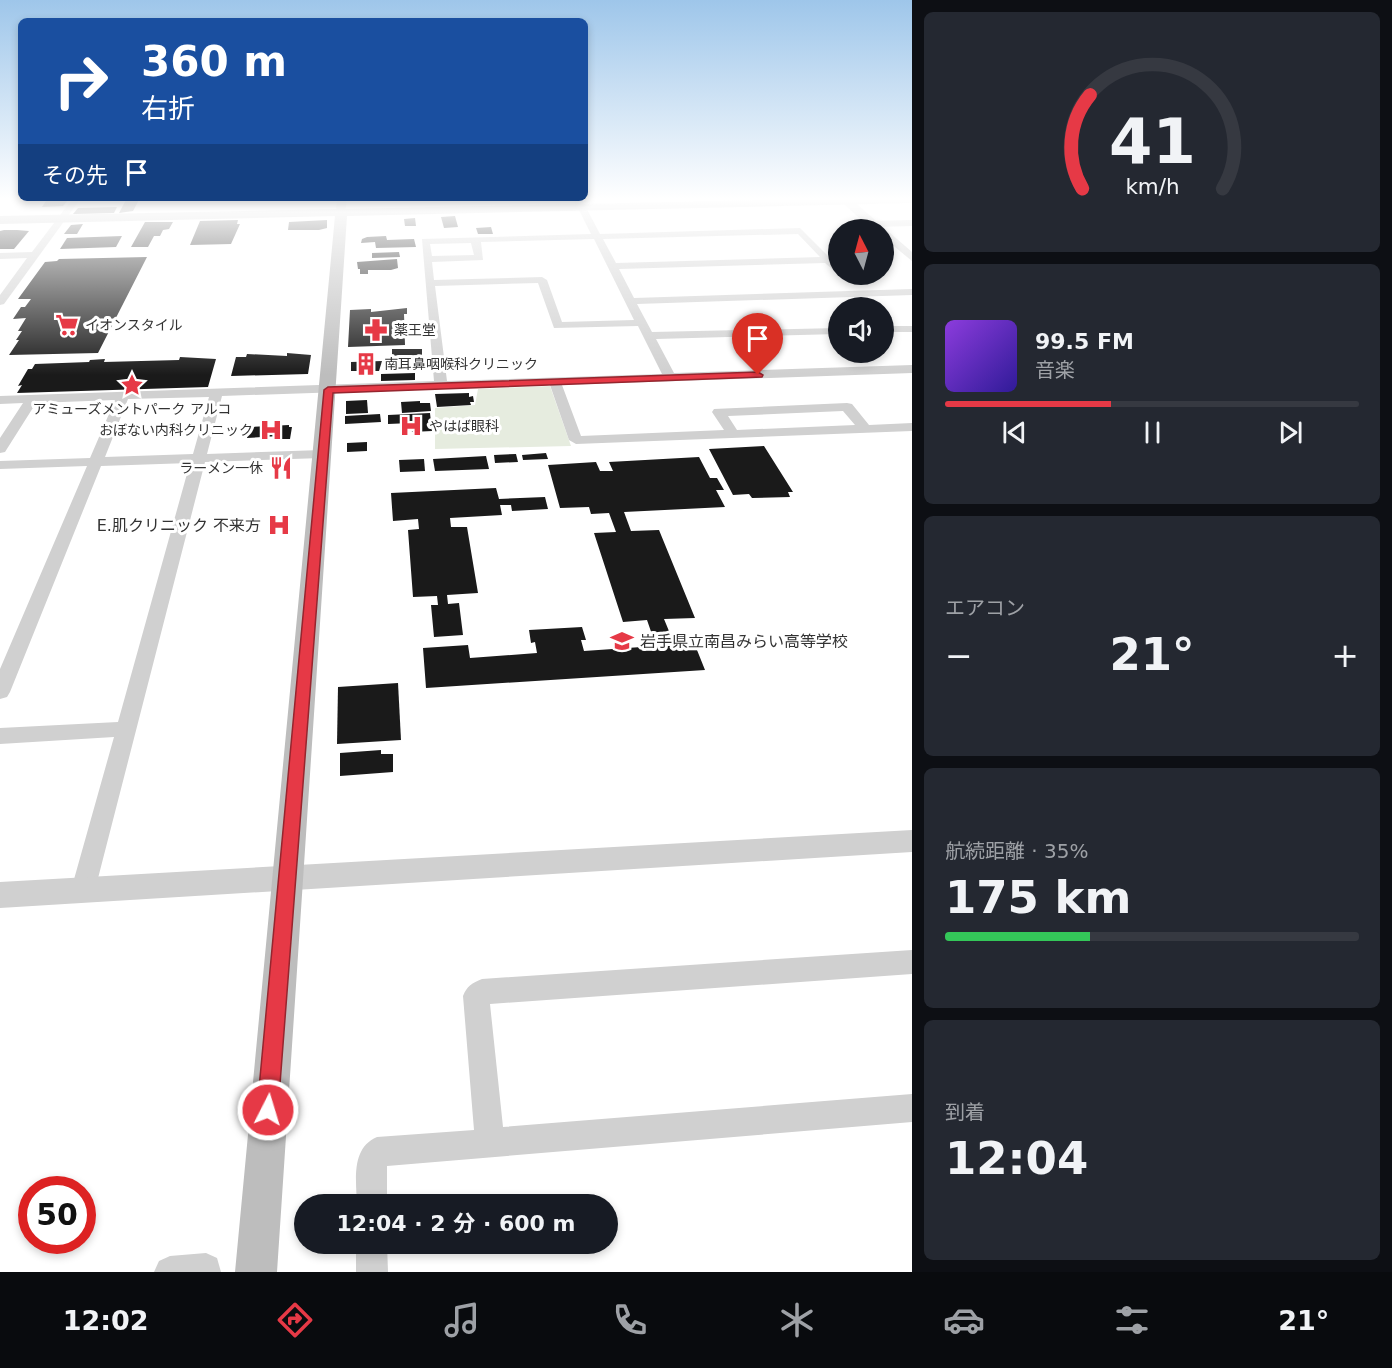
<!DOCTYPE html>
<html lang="ja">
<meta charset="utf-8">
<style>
:root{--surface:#171b24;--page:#242831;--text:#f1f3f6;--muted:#9ea1a6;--line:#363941;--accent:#e63946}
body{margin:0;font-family:"DejaVu Sans","Noto Sans JP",sans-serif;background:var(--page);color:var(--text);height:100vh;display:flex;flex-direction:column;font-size:22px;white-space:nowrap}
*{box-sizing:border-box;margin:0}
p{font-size:20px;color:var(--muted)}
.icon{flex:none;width:33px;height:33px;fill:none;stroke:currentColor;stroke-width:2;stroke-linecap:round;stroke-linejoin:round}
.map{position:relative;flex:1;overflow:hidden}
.details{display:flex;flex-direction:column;gap:12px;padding:12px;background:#0d0f14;width:480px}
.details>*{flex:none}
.banner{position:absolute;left:18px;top:18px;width:570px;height:183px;border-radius:9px;box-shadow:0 3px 9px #0003;background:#1a4fa0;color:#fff;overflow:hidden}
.needle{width:39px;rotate:354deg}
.buttons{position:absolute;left:828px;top:219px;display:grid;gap:12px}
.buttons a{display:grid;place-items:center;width:66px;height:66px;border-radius:50%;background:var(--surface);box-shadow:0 3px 9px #0003;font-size:30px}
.speed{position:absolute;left:18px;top:1176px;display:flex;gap:12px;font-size:30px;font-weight:700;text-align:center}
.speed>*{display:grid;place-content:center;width:78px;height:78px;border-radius:50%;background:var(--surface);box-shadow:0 3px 9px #0003;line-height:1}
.speed .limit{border:9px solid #d22;background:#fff;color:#111}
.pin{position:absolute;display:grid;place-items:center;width:51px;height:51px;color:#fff;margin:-62px -26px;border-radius:50% 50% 50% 0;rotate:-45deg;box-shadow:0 0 6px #0007}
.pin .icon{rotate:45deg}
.me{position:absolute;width:66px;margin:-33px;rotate:5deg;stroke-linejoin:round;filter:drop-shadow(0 0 4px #0008)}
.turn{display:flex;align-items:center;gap:21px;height:126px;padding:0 24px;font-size:27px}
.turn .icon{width:78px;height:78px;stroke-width:2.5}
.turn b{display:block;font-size:42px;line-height:51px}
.then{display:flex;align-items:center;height:57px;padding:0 24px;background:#0003;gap:12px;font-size:22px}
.big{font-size:45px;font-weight:700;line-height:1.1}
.details .card{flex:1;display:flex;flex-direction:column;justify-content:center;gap:9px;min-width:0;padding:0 21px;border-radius:9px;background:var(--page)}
.details .dial{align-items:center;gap:0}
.dial svg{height:156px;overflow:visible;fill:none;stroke:var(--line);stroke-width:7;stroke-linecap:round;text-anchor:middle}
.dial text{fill:var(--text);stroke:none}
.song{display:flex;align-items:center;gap:18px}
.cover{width:72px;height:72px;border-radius:9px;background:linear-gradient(135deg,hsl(270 70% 55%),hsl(250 70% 35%))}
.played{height:6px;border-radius:3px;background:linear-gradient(90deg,var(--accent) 40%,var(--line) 40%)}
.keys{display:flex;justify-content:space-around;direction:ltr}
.heat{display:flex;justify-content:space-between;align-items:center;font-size:33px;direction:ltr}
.charge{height:9px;border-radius:4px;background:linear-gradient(90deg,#34c759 35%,var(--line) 0)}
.trip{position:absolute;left:294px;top:1194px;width:324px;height:60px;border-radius:30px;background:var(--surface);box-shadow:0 3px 9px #0003;font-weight:700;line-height:60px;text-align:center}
.menu{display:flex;height:96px;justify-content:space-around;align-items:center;background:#090b0e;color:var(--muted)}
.menu .icon{width:42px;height:42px}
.menu .active{color:var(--accent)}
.menu b{font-size:27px;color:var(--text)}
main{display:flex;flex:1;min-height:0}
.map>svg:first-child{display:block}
</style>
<main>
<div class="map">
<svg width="912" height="1272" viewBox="0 0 912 1272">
<rect width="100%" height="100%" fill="#fff"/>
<path fill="#e6ecdf" d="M550,386L571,446L435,449V408L475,405L478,389Z"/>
<g fill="#1a1a1a">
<path d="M127,198H140L133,211L119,213Z"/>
<path d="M68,200L63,206L42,207L46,201Z"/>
<path d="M117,207L114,213L73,214L78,208Z"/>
<path d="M455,216L458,227L444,228L441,217Z"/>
<path d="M415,218L416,226H405L404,219Z"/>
<path d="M238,220L237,224H240L231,244L190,245L200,221Z"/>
<path d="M327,220V228L319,230H288L289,222Z"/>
<path d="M145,222H173L169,229L163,230L160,236H154L148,247H131Z"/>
<path d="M83,224L77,234H64L71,225Z"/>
<path d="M491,227L493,234H478L476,228Z"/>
<path d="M4,230H17L29,231L14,249H0V231Z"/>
<path d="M122,236L116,247L60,249L67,238Z"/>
<path d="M386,236L387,240L414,239L416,247L376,248L375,242L361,243L362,239L367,237Z"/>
<path d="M399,252L400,257L372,258V253Z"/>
<path d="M147,257L98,353L9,355L19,340H16L22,331H18L26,318L13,319L21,307H25L31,299H18L45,262L57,261L59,259Z"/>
<path d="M397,259L398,268L391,270H368V274H360V269H358L357,262Z"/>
<path d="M407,308V314H404L405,345L348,347L350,310L371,309V312Z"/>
<path d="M392,349H422V355L392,356Z"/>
<path d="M287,353L311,355L308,374L231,376L236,357H246L247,354L287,356Z"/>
<path d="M180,357L216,359L208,387L17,393L22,385L18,386L28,369H32L35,364L89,362L90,360L105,359L104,362L179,360Z"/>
<path d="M382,361L379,371H351V362Z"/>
<path d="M415,373V380L381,381V374Z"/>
<path d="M469,393V397L473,396L474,402H470L471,405L437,407L435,394Z"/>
<path d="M367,400L368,413L346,414V401Z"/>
<path d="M420,401V403H430L431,411L402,413L401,402Z"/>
<path d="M430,413L432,431L412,432L411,423L388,424V415Z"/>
<path d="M380,414L381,422L345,424V416Z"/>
<path d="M289,425V427H292L290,439H279L280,436L247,438L249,427Z"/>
<path d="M367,442V451L347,452V443Z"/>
<path d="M764,446L793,492H788L790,497L752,498L749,494L733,495L709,449Z"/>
<path d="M546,453L548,459L523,460L522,455Z"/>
<path d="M516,454L518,462L495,463L494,455Z"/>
<path d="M486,456L489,469L435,471L433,459Z"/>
<path d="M699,457L710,478H717L724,490H716L725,507L624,512L631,531L659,530L695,618L664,619L671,636L691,635L705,670L426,688L423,648L468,645L470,658L537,653L535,642L531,643L529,630L582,627L586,640H581L584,651L656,646L647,620L623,622L594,533L616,532L609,513L591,514L589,507L560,508L548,465L596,462L600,471H613L609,462Z"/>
<path d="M424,459L425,471L400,472L399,460Z"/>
<path d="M496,488L499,499L545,497L548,509L512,511L511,505H500L502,515L450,518L451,527H467L478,593L447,595L448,604L459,603L463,635L434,637L431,605H438L437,596L413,597L408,530L419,529L418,519L393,521L391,493Z"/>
<path d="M398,683L401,740L337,744L338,687Z"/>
<path d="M381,750V754H393V772L340,776V753Z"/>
</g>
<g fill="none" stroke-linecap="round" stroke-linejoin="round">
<g fill="#d0d0d0" fill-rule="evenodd">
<path d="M73,198H81L4,304L0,305V295L27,258L0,259V253L32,252Z"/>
<path d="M573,198H581L600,234L800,228L838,266V274L825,263L619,269L634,298L912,289V295L637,304L652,332L838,328V334L656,339L674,373L912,365V373L562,385L581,436L724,430L712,412L714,409L847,403L852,404L869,425L912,423V431L576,444L569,440L550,385L222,396L207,454L322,450L329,454L322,458L205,462L95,890L91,898L83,901L75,898L71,890L114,737L0,744V728L118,722L190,463L101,466L10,692L7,697L0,699V669L87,466L0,469V461L90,458L115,400L36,403L5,452L0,453V438L23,403L0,404V396L434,381L422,239L591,234ZM798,234L820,257L616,263L603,239ZM594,239L634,320L562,322L547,280L542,277L434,280L432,262L483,260L481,242ZM471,243L474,255L432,256L430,244ZM538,283L554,328L638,326L662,374L447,381L435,286ZM209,397L193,454L105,457L128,399ZM843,411L855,425L737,430L728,416Z"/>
<path d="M912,220V226L873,227L868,224L873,221Z"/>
<rect x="884" y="326" width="28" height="6"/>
<path d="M912,950V974L490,1004L503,1127L912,1094V1122L387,1166V1204H357C356,1180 351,1148 377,1137L474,1130L463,996C467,986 472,983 482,979Z"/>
<path d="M356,1244H387L388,1272H356Z"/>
<path d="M206,1253L217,1258L221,1272H154L159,1261L170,1256Z"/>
</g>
<g fill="#d0d0d0" fill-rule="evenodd">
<path d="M337,198H347L345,215L336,213Z"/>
<path d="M843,199H851L912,252V261L884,238V230H872L843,203Z"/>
<path d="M912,830V852L0,908V882Z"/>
</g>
<path fill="#bdbdbd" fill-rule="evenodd" d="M912,197V203L347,216L277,1272H235L335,216L0,224V216Z"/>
</g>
<linearGradient id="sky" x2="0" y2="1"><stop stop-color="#9ec6ea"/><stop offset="0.53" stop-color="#fff"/><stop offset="1" stop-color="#fff" stop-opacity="0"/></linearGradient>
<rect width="912" height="375" fill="url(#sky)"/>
<path fill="#e63946" stroke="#96252e" stroke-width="1.5" d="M758,372L763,375L762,377L333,393L278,1110L275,1118L268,1121L260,1118L257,1110L324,390L328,387Z"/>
<defs>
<g id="supermarket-bare" transform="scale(1.8)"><path d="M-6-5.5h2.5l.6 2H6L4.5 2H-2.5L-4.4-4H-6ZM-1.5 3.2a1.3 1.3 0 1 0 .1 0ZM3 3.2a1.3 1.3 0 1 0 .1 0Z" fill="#e63946" stroke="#fff" stroke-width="2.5" paint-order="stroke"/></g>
<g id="pharmacy-bare" transform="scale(1.8)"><path d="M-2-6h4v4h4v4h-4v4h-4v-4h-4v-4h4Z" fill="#e63946" stroke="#fff" stroke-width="2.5" paint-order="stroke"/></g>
<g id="building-bare" transform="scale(1.8)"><path d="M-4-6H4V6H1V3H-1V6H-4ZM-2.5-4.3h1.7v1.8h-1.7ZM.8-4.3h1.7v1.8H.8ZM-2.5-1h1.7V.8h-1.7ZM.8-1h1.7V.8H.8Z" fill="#e63946" stroke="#fff" stroke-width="2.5" paint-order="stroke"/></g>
<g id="sight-bare" transform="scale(1.8)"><path d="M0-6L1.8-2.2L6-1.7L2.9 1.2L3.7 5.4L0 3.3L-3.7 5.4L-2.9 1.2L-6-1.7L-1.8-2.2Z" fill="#e63946" stroke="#fff" stroke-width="2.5" paint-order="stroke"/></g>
<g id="hospital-bare" transform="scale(1.8)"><path d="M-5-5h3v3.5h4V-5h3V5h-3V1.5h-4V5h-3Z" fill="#e63946" stroke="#fff" stroke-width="2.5" paint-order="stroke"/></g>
<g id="restaurant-bare" transform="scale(1.8)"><path d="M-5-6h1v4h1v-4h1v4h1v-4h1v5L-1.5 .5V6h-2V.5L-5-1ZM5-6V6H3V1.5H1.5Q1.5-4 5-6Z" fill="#e63946" stroke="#fff" stroke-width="2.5" paint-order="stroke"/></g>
<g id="school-bare" transform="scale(1.8)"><path d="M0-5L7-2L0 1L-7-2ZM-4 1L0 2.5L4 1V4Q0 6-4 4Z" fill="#e63946" stroke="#fff" stroke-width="2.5" paint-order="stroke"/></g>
</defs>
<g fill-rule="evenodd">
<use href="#supermarket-bare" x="67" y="325"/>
<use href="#pharmacy-bare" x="376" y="330"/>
<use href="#building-bare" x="366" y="364"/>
<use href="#sight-bare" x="132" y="385"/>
<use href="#hospital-bare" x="411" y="426"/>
<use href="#hospital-bare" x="271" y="430"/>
<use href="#restaurant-bare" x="281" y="468"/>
<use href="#hospital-bare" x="279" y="525"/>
<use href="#school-bare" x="622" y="641"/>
</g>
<g text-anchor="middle" stroke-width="6" stroke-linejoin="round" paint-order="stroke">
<g font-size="14" fill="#333" stroke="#fff" text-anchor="start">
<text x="85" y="330">イオンスタイル</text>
<text x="394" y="335">薬王堂</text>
<text x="384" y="369">南耳鼻咽喉科クリニック</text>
<text x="132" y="414" text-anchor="middle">アミューズメントパーク アルコ</text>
<text x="429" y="431">やはば眼科</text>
<text x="253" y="435" text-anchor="end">おぼない内科クリニック</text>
<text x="263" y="473" text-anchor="end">ラーメン一休</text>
</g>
<g font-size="16" fill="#333" stroke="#fff" text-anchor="end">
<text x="261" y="531">E.肌クリニック 不来方</text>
<text x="640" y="647" text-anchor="start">岩手県立南昌みらい高等学校</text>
</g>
</g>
</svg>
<div class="buttons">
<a><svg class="needle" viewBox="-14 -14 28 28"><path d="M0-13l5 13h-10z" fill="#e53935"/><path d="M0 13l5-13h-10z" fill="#9ea1a6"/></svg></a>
<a><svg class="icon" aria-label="sound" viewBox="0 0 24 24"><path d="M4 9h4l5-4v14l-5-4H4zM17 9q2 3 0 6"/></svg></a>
</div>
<div class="speed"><div class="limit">50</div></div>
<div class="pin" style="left:758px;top:375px;background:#d93025"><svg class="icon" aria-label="arrive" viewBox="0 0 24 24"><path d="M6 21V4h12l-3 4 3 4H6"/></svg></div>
<svg class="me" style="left:268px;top:1110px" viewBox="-20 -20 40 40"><circle r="17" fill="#e63946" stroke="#fff" stroke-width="3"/><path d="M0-11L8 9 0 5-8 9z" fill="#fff"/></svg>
<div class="trip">12:04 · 2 分 · 600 m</div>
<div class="banner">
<div class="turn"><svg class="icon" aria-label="right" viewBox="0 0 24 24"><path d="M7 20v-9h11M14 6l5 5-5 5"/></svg><div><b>360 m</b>右折</div></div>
<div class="then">その先<svg class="icon" aria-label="arrive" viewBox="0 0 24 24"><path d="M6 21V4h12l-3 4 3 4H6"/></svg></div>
</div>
</div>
<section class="details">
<div class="card dial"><svg viewBox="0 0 100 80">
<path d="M14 69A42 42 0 1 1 86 69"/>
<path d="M14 69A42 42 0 0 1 18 21" stroke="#e63946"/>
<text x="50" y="56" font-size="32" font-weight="700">41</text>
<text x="50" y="72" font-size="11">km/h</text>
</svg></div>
<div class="card">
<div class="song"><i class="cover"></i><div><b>99.5 FM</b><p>音楽</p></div></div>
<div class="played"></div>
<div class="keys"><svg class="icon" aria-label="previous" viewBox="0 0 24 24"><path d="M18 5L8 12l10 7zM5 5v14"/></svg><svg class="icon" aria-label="pause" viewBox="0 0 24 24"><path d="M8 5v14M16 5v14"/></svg><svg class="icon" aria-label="next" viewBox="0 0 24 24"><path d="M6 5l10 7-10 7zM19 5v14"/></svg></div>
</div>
<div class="card"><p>エアコン</p>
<div class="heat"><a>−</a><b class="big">21°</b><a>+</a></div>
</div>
<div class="card"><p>航続距離 · 35%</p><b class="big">175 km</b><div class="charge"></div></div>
<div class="card"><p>到着</p><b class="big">12:04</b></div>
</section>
</main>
<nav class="menu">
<b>12:02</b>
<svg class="icon active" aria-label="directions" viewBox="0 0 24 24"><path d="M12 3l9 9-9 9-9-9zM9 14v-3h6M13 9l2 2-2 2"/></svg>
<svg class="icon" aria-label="music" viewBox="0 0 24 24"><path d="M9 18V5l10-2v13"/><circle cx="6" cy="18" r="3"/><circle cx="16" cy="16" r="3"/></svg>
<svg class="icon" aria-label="phone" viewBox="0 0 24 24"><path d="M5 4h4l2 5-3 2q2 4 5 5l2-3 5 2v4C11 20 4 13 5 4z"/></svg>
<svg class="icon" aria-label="climate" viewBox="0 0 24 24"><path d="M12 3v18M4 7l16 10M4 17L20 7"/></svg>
<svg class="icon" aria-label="car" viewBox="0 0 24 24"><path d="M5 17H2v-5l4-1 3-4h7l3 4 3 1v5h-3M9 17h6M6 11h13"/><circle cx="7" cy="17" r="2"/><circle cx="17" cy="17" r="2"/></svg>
<svg class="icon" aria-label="filters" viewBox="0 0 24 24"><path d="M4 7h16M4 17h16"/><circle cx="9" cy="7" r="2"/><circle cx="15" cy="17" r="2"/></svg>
<b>21°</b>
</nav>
